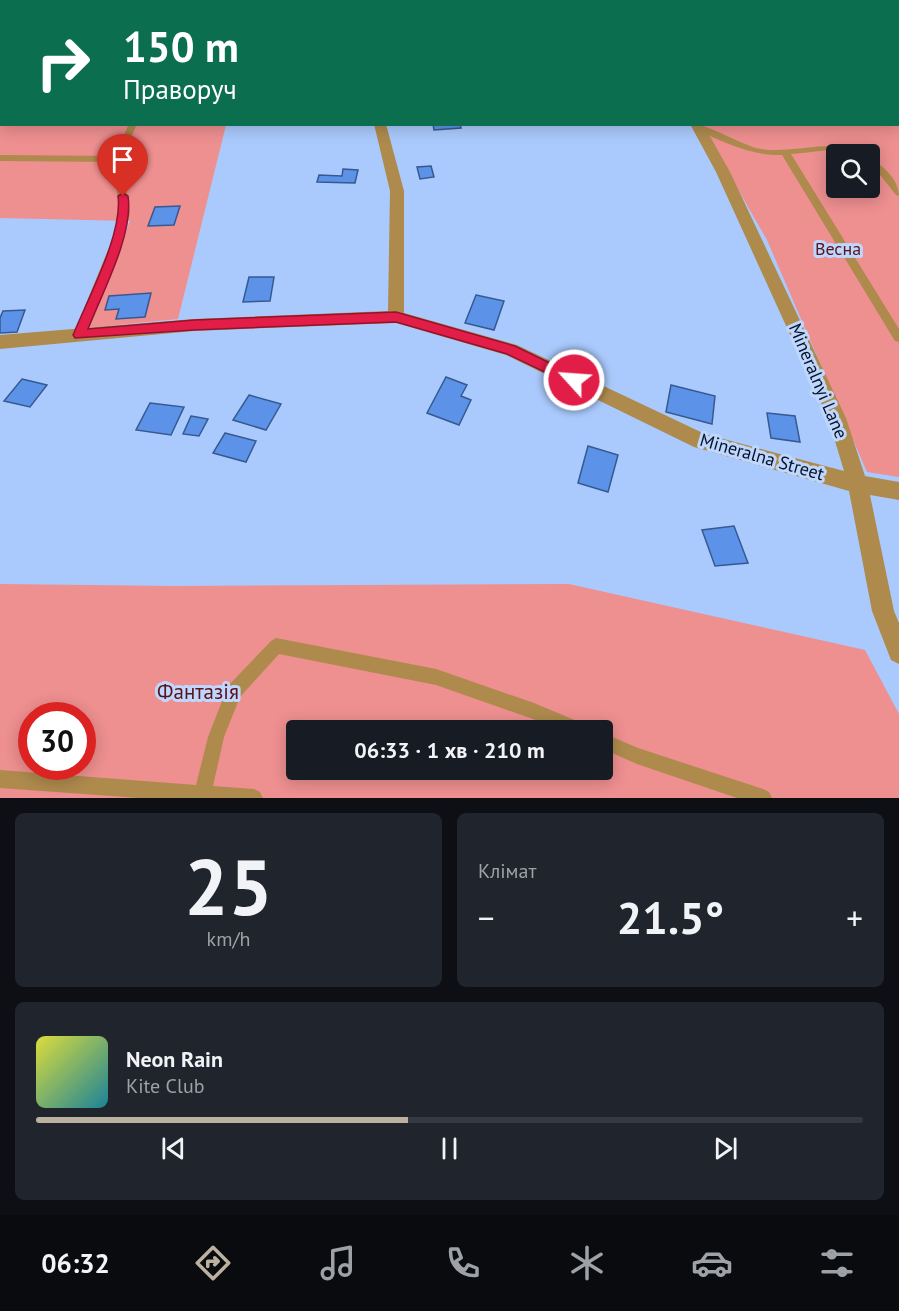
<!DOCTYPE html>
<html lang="uk">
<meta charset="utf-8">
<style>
:root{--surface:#171b24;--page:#20242c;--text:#f1f3f6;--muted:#9ea1a6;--line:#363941;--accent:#bcb19e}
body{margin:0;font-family:"PT Sans",sans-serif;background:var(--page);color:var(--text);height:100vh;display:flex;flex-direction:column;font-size:22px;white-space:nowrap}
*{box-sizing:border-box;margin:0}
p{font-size:20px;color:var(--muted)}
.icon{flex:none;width:33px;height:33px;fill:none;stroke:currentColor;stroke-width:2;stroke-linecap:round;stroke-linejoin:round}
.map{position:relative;height:798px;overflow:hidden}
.sheet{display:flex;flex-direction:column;gap:15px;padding:15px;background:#0d0f14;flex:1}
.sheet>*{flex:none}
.hud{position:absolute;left:0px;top:0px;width:900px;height:126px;box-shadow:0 3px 15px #0003;background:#0b6e4f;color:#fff;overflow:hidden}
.tools{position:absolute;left:826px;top:144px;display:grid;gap:12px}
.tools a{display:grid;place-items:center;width:54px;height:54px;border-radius:6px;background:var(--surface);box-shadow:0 3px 15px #0003;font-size:30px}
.speed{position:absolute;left:18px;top:702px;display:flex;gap:12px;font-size:30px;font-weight:700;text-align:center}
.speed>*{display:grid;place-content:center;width:78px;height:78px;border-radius:50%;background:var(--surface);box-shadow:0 3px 15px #0003;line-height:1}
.speed .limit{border:9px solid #d22;background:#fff;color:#111}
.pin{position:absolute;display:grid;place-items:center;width:51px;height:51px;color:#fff;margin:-62px -26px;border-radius:50% 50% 50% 0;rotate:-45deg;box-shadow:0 0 6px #0007}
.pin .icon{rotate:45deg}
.me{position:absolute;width:66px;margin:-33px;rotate:296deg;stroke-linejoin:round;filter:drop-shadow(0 0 4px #0008)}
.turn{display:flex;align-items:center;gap:21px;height:126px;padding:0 24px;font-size:27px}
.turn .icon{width:78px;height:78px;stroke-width:2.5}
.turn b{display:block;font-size:42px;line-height:51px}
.big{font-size:45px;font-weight:700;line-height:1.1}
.sheet .tile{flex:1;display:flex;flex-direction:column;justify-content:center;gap:9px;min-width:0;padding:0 21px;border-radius:9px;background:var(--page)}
.sheet .dial{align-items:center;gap:0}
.dial b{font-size:78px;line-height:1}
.song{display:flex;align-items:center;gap:18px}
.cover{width:72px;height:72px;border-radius:9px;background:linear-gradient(135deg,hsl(60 70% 55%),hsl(190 70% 35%))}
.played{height:6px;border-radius:3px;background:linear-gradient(90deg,var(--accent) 45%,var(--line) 45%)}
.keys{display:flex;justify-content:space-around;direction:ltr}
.heat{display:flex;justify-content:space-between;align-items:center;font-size:33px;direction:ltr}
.sheet .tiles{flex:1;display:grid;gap:15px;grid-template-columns:1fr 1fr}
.tile:last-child{grid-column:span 2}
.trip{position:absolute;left:286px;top:720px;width:327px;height:60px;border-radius:6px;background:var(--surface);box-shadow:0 3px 15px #0003;font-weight:700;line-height:60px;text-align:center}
.tabs{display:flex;height:96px;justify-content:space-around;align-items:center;background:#090b0e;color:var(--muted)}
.tabs .icon{width:42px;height:42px}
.tabs .on{color:var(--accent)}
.tabs b{font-size:27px;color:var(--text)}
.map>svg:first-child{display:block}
</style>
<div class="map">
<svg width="899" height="798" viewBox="0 0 899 798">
<rect width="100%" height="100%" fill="#aacafd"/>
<g fill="#ee8f90" fill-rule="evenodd">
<path d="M0,0H326L2,2V124L226,125L178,319L86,328L130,221L0,218Z"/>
<path d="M607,0H899V477L867,472L767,240L701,125L898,124V2ZM837,154H870V188H837Z"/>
<path d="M0,584L175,586L569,584L865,650L899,714V798H0ZM32,716H82V766H32ZM297,730H603V770H297Z"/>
</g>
<g fill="#5c93e9" stroke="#365990" stroke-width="1.5">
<path d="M433,124H460L461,128L434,130Z"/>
<path d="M431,166L434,177L420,179L417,167Z"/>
<path d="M343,169L358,170L355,183L317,182L319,175L342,176Z"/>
<path d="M180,206L174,225L148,226L155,207Z"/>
<path d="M249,277H274L270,301L243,302Z"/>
<path d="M151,293L145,317L116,319L119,309L105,310L109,296Z"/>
<path d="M476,295L504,301L494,330L465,323Z"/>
<path d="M25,310L17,332L0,333V318L3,311Z"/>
<path d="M446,377L467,385L461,396L471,400L459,425L427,413Z"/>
<path d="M22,379L47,385L30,407L4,401Z"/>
<path d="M671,385L715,396L712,424L666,412Z"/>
<path d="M249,395L281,404L266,430L233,420Z"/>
<path d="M150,403L184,407L171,435L136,430Z"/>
<path d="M767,413L795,416L800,442L771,438Z"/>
<path d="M191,416L208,419L199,436L183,434Z"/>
<path d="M225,433L256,441L246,462L213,453Z"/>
<path d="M588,446L618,455L608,492L578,483Z"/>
<path d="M734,526L748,563L715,566L702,530Z"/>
</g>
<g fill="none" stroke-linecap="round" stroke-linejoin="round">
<g fill="#ae8a4d" fill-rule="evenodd">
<rect x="230" y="0" width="6" height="2"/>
<rect x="786" y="0" width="6" height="2"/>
<rect x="0" y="67" width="2" height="4"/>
<path d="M129,124H137L121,159L130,212L125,233L85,335L79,339L73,335L115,233L120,212L113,162L0,161V155L114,156Z"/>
<path d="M695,125C708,124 743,146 761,149C796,154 830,138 864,152L865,154C855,154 846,151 836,150C821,150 806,153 791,154L899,329V342L895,341L782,155C751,156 723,142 695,129Z"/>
<path d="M870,159C884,165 899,181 899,196L896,195L877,171L870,166Z"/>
<path d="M276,638L436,669L534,703L584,724L586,730H560L533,719L436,685L279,654L240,697L224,737L213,786L254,789L260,792L263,798H139L0,788V770L196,785L208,737L228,686L271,641Z"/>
<path d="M603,733L638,748L763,789L769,792L772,798H737L637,764L603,749Z"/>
</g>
<g fill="#ae8a4d" fill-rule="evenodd">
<path d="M601,0H612L600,2Z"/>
<path d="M374,124H386L404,191V313L517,345L705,434L844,471L828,418L716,172L690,124H703L730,172L846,418L865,476L899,482V500L870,495L894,611L899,623V664L891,660L872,611L849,491L694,447L506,355L396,323L194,331L0,349V335L194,319L388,311L390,191Z"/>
</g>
</g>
<path fill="#e11d48" stroke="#92132f" stroke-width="1.5" d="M123,193L128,196C134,234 102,293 88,329L194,320L396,312L515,346L579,377L581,380L574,386L507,354L396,322L194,330L75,338L73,335C88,298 123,234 118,196Z"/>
<g text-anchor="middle" stroke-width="6" stroke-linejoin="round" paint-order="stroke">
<g font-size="18" fill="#5a131b" stroke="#bfd7fd">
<text x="838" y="255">Весна</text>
</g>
<g font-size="18" fill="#051329" stroke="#bfd7fd">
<text transform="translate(818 381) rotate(67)" y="6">Mineralnyi Lane</text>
<text transform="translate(762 457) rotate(16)" y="6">Mineralna Street</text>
</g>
<g font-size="21" fill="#5a131b" stroke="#bfd7fd">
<text x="198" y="699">Фантазія</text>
</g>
</g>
</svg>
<div class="tools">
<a><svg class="icon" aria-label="search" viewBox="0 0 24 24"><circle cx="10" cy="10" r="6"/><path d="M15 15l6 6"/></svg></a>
</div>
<div class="speed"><div class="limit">30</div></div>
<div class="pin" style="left:123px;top:196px;background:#d93025"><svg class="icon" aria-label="arrive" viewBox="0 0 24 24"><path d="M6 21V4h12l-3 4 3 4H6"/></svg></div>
<svg class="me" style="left:574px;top:380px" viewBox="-20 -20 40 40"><circle r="17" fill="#e11d48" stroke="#fff" stroke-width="3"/><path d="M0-11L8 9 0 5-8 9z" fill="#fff"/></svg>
<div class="trip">06:33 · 1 хв · 210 m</div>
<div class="hud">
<div class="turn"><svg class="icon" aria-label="right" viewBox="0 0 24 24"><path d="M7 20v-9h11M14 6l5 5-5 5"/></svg><div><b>150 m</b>Праворуч</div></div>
</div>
</div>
<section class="sheet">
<div class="tiles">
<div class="tile dial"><b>25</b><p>km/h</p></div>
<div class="tile"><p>Клімат</p>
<div class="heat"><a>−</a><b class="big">21.5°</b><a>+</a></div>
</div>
<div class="tile">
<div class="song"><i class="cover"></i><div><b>Neon Rain</b><p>Kite Club</p></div></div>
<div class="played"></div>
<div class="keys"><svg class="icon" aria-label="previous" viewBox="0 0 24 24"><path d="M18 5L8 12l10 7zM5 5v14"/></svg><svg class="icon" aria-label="pause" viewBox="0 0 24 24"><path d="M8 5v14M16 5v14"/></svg><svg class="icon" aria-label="next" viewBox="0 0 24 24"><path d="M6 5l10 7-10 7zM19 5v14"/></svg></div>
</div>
</div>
</section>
<nav class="tabs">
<b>06:32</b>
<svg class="icon on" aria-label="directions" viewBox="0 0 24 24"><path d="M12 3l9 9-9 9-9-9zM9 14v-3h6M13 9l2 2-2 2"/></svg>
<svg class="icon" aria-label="music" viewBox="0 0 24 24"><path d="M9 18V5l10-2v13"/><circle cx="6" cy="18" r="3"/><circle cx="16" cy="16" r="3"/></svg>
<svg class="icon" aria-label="phone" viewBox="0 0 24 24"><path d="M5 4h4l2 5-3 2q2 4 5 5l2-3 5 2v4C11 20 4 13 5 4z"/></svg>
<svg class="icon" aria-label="climate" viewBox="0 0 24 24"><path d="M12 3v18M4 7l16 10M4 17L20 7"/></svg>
<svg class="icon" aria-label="car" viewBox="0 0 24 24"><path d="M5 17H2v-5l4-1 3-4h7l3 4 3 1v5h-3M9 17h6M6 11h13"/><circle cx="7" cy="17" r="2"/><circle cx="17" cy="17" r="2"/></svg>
<svg class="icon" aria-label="filters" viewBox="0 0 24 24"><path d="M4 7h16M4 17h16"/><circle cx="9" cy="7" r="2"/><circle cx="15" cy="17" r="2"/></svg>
</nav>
